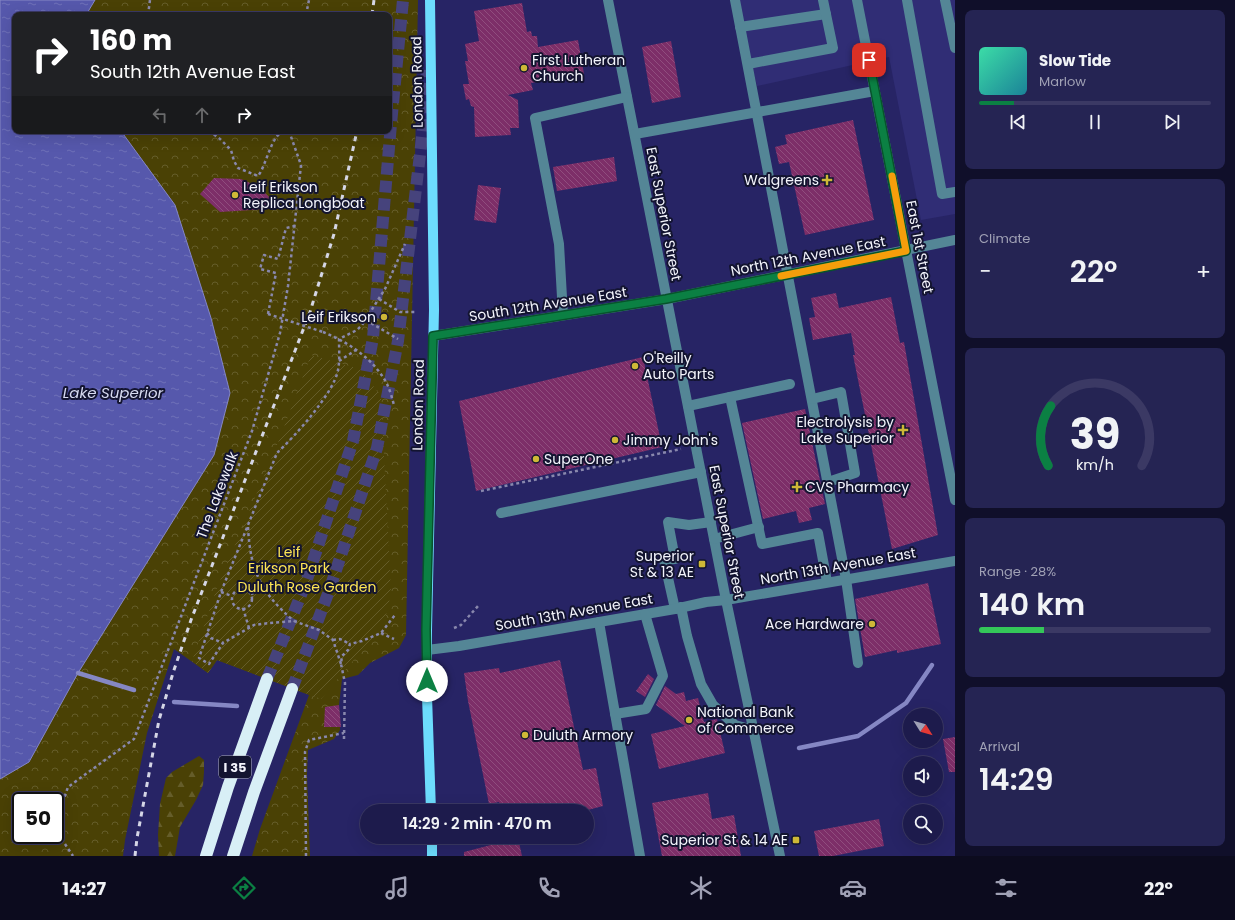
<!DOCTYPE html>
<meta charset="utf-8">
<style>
:root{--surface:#1d1b4c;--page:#252453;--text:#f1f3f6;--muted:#a0a1b5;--line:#3b3964;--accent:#0b8043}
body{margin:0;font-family:Poppins,sans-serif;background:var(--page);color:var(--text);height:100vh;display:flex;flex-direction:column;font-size:15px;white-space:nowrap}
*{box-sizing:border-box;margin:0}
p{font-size:13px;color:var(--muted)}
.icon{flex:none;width:22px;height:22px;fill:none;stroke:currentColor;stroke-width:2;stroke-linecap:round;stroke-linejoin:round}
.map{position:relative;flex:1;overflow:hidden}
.panel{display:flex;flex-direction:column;gap:10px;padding:10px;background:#100f2a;width:280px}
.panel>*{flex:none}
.top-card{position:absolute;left:12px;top:12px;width:380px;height:122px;border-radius:8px;box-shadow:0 4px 16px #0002,0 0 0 1px var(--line);background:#202124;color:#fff;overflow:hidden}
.needle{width:26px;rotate:127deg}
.fabs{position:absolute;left:903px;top:708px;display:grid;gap:8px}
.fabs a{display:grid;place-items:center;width:40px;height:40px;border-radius:50%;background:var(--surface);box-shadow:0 4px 16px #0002,0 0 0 1px var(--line);font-size:20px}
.speed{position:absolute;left:12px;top:792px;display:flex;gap:8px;font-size:20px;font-weight:700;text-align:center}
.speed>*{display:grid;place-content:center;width:52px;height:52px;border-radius:50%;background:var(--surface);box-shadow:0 4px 16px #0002,0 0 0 1px var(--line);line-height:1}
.speed .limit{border:2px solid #111;border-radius:6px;background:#fff;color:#111}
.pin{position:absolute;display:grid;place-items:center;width:34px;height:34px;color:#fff;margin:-17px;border-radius:8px;box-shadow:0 2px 6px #0006}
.me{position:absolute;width:44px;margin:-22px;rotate:0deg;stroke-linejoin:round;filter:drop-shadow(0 0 3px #0008)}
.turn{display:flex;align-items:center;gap:14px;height:84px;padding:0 12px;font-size:18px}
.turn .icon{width:52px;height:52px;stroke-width:2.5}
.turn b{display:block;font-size:28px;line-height:34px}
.lanes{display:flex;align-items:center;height:38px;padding:0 12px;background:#0003;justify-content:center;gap:20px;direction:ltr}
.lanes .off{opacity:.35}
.big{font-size:30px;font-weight:600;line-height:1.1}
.panel .tile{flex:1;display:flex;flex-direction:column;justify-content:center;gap:6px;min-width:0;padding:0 14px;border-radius:8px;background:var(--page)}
.panel .dial{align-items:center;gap:0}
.dial svg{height:104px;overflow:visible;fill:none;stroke:var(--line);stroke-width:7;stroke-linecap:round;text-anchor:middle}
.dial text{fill:var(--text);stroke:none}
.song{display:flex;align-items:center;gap:12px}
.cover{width:48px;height:48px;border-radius:6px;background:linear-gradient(135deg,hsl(160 70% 55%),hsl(190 70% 35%))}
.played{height:4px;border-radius:2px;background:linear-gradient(90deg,var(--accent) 15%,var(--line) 15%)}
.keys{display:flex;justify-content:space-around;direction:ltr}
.heat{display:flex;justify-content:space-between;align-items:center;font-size:22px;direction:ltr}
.charge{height:6px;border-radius:3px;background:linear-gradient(90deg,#34c759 28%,var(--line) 0)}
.trip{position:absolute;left:360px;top:804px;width:234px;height:40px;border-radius:20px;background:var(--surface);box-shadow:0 4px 16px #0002,0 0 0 1px var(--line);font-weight:600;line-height:40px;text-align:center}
.tabs{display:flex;height:64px;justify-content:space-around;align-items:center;background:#0c0b1e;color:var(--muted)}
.tabs .icon{width:28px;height:28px}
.tabs .on{color:var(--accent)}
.tabs b{font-size:18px;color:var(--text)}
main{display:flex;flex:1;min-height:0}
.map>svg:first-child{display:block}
</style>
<main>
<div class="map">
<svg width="955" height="856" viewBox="0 0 955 856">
<defs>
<pattern id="forest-firs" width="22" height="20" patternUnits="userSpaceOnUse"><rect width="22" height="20" fill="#4a4105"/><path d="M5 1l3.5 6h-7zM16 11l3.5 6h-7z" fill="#655d2a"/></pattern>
<pattern id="park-crowns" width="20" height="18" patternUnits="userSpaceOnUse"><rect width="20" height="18" fill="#4a4105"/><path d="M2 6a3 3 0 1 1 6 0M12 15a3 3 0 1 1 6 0" fill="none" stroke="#655d2a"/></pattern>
<pattern id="garden-furrows" width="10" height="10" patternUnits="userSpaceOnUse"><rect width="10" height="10" fill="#4a4105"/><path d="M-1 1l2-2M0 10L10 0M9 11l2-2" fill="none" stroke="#655d2a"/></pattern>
<pattern id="water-ripples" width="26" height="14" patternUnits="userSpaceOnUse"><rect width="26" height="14" fill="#5658ac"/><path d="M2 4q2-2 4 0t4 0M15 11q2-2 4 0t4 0" fill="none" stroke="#6f71b8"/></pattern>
<pattern id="building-back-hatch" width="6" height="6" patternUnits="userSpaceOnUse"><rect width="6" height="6" fill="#7d2e68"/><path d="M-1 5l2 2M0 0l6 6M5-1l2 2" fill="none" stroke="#904d7e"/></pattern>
</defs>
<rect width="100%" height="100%" fill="#272465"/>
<path fill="#302d75" d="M736,0H955V214L921,220L889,57L757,86Z"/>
<path fill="url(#forest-firs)" d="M199,756L204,760V772L203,785L196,800L180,827L175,856H159L158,835L160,804L166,778L172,772Z"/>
<path fill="url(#park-crowns)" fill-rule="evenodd" d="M95,0H418L406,635L399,648L370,663L358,675L342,679L339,705L340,730L334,739L308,750L307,775L310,856H252L260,829L309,695L217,660L208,673L174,649L147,733L125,840L123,856H0V779L29,762L230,393L211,318L175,205L121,131H389V15H86ZM21,801H55V835H21Z"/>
<path fill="url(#garden-furrows)" d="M311,355L360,369L381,396L391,593L384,624L321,699L217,660L208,673L192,661L217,588L280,438Z"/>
<path fill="url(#water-ripples)" stroke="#8587c4" d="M0,0H95L86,15H15V131H121L175,205L211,318L230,393L214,455L78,673L29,762L0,779Z"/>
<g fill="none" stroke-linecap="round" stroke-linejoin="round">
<g stroke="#8587c4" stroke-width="4.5">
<path d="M78,673L134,690"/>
<path d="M174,702L237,706"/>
<path d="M799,748L858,736L906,703L932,665"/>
</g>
</g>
<g fill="url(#building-back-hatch)">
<path d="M522,3L527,32L531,31L532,36H537L538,47L578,40L584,74L531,83L533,90L508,95L518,100L519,128H510L511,135L475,137L474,107L471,106L469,99L466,100L463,84H469L465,61H468L465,44L479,41L474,11Z"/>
<path d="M671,41L681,97L652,103L642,47Z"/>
<path d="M853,120L874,220L805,235L789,162L779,164L775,147L787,144L785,135Z"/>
<path d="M614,157L617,181L557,191L553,167Z"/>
<path d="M214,178L241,179L259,187L269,197L266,209L220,212L200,194Z"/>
<path d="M478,185L501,188L496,223L474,220Z"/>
<path d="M836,293L839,308L891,297L900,343L904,342L938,535L892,549L853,355H855L851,333L813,340L809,318L815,317L811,298Z"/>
<path d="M643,357L662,447L476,491L459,401Z"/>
<path d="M805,409L825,504L809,508L812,520L799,523L796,511L763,519L742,423Z"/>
<path d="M928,583L941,644L897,653V650L865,657L855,599Z"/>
<path d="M560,660L583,770L596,768L603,806L584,811H501L499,802L489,804L468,701L464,673L499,668L500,673Z"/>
<path d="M648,674L654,679L645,697L636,691Z"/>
<path d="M665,686L676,694L684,692L686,701L698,698L704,722L717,719L725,753L659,769L651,734L685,726L656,705Z"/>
<path d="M339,705L341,727H324L325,707Z"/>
<path d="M955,737V772H949L943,739Z"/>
<path d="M708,793L712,819L734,815L741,856H662L652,803Z"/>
<path d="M879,819L884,846L833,856H819L814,831Z"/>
<path d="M518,838L522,856H464V852Z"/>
</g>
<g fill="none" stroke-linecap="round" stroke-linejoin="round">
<g stroke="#46437c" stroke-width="12" stroke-dasharray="12 6" stroke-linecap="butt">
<path d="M267,679L305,585L353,441L373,338L391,124L403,0"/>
<path d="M292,689L329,591L377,448L398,341L423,129L427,70"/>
</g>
<g stroke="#8988ad" stroke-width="2.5" stroke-dasharray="3 3" stroke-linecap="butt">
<path d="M148,15L150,0"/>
<path d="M306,15L309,0"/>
<path d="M209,131L220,139L231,150L234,161L238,168L258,176C266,166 271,137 282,132C284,131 286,131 289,131"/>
<path d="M379,299L400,312H415"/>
<path d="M268,314L276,273L260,269L264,255L278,259L286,228L295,226"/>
<path d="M366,320L398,339"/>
<path d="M323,332C348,342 374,359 387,384C390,390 392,398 394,405"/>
<path d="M339,361L356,350"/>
<path d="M481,491L681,449"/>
<path d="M248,527C250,570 261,593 294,621"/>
<circle cx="242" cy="599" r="10"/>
<path d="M221,592L232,596"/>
<path d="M251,594L264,589"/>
<path d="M243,608L249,628"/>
<path d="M454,628L461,625L478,606"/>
<path d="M207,633L211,638L223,643"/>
<path d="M381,633L394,639"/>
<path d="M333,640L340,639L350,644"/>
<path d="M341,664L333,640L319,630L294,621L269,623L254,625L223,643L209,664L199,658L221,592L277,453C295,436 334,393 338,370C340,360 339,349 339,339L357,330L362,325L385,289L405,244"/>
<path d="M344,739L345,683L341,664L342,656L348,650L350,644L362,641L381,633L395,615"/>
<path d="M55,825L68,787L134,739L252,431L280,333L288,286L301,165L289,131"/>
<path d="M55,829L73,856"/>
<path d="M306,856L305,752L309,740L344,733"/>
</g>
<g stroke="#548696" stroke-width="10">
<path d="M608,0L726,600L780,856"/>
<path d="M735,0L846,579L858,663"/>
<path d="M857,0L955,500"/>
<path d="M907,0L942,194L955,192"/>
<path d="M945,0L955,48"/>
<path d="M740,27L826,14"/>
<path d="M748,64L833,48L823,0"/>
<path d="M635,134L875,91"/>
<path d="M563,315L559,244L535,118L627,97"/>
<path d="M433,336L667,299L955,240"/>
<path d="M730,397L762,544L818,533L827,582"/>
<path d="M812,399L841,392L855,473L828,482"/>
<path d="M688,406L790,384"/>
<path d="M501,513L701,472"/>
<path d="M714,539L759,527"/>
<path d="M681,607L687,636L701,684L713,705L735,725L753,730"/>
<path d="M675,609L664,560L675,559L668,522L689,525L711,522"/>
<path d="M599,622L640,856"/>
<path d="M427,650L459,646L675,609L706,602L726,600L955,561"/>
<path d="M615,714L646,709L663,676L645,614"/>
</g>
<g stroke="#6ddcfd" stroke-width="10">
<path d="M430,0L434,310L427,630V696L431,811"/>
<path d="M432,837V856"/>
</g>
<g stroke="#d8eff6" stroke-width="12">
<path d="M206,856L228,787L267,679"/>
<path d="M233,856L254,792L292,689"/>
</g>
<g stroke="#d5d6e6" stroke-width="3" stroke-dasharray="5 5" stroke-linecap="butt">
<path d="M372,15L374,0"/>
<path d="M135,856L137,838L159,720L173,673L191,620L310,312L334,234L357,131"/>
</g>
<path stroke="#8988ad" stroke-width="2.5" stroke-dasharray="3 3" stroke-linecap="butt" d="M268,314L323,332"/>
</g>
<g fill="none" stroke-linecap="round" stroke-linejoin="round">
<g stroke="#07532c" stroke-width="10">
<path id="route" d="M427,681L426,630L433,336L666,299L906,251L869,60"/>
</g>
<use href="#route" stroke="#0b8043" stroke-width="7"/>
<path stroke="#f59e0b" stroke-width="7" d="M781,276L906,251L892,176"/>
</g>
<g fill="#ceb837" stroke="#131430" stroke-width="1.5">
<circle cx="524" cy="68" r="4"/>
<path d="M825 174h4v4h4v4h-4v4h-4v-4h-4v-4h4z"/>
<circle cx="235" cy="195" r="4"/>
<circle cx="384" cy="317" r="4"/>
<circle cx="635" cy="366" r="4"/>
<path d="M901 424h4v4h4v4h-4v4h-4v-4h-4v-4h4z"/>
<circle cx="615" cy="440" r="4"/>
<circle cx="536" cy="459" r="4"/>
<path d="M795 481h4v4h4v4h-4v4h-4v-4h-4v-4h4z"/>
<rect x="698" y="560" width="8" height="8" rx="2"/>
<circle cx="872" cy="624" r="4"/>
<circle cx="689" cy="720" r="4"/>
<circle cx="525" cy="735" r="4"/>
<rect x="792" y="836" width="8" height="8" rx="2"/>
</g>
<g text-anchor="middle" stroke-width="4" stroke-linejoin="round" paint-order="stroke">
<rect fill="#131430" stroke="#b0b1bf" stroke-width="1" x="219" y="756" width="32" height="22" rx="3"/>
<g font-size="13" font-weight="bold" fill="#f3f4fc">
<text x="235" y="772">I 35</text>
</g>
<g font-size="14" fill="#f3f4fc" stroke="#131430" text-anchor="start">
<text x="532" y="65">First Lutheran<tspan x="532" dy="16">Church</tspan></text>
<text x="819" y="185" text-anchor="end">Walgreens</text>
<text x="243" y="192">Leif Erikson<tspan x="243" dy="16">Replica Longboat</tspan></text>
<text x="376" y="322" text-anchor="end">Leif Erikson</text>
<text x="643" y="363">O'Reilly<tspan x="643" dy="16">Auto Parts</tspan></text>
<text x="894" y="427" text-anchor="end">Electrolysis by<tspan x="894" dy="16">Lake Superior</tspan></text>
<text x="623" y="445">Jimmy John's</text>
<text x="544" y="464">SuperOne</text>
<text x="805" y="492">CVS Pharmacy</text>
<text x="694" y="561" text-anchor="end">Superior<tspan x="694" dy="16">St &amp; 13 AE</tspan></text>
<text x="864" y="629" text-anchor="end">Ace Hardware</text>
<text x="697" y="717">National Bank<tspan x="697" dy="16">of Commerce</tspan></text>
<text x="533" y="740">Duluth Armory</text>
<text x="788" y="845" text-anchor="end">Superior St &amp; 14 AE</text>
</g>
<g font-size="14" fill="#f3f4fc" stroke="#131430">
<text transform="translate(417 82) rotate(-91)" y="5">London Road</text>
<text transform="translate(664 214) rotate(79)" y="5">East Superior Street</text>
<text transform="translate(920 247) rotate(79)" y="5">East 1st Street</text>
<text transform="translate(808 256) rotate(-11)" y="5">North 12th Avenue East</text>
<text transform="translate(548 304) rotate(-9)" y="5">South 12th Avenue East</text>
<text transform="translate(418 405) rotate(-89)" y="5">London Road</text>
<text transform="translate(217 495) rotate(-69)" y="5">The Lakewalk</text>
<text transform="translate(727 532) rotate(79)" y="5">East Superior Street</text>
<text transform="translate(838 566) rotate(-10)" y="5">North 13th Avenue East</text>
<text transform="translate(574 612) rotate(-10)" y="5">South 13th Avenue East</text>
</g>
<g font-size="14" fill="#fde554" stroke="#131430">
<text x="289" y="557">Leif<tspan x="289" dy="16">Erikson Park</tspan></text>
<text x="307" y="592">Duluth Rose Garden</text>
</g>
<g font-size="15" font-style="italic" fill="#d7daf1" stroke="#131430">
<text x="113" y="398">Lake Superior</text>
</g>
</g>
</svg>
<div class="fabs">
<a><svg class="needle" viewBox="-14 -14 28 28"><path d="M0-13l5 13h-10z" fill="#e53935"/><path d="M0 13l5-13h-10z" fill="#a0a1b5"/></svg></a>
<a><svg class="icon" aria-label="sound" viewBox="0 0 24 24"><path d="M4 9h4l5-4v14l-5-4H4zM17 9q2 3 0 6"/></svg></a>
<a><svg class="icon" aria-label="search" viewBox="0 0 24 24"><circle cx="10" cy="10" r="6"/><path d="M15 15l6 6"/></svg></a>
</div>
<div class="speed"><div class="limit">50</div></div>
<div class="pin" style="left:869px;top:60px;background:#d93025"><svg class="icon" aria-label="arrive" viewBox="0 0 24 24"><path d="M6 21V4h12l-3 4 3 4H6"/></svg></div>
<svg class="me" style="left:427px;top:681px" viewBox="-20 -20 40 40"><circle r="19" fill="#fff"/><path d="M0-13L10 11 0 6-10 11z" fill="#0b8043"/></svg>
<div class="trip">14:29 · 2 min · 470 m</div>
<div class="top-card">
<div class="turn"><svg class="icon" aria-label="right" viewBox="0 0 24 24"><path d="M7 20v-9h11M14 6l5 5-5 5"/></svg><div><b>160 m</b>South 12th Avenue East</div></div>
<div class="lanes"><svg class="icon off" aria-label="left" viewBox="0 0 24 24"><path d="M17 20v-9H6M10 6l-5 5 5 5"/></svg><svg class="icon off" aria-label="ahead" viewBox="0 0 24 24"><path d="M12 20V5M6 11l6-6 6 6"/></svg><svg class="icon" aria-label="right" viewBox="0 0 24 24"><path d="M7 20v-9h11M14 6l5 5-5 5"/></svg></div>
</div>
</div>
<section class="panel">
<div class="tile">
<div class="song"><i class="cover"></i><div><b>Slow Tide</b><p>Marlow</p></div></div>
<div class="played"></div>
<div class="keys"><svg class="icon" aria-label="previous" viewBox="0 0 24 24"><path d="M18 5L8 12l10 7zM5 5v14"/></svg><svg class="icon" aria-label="pause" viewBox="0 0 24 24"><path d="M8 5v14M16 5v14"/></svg><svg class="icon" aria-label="next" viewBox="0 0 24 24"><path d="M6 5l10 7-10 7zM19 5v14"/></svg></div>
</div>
<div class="tile"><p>Climate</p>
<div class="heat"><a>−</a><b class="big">22°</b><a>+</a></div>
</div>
<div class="tile dial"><svg viewBox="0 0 100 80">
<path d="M14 69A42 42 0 1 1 86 69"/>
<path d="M14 69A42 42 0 0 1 16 23" stroke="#0b8043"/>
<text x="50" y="56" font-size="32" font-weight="700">39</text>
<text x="50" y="72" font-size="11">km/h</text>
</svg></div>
<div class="tile"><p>Range · 28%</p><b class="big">140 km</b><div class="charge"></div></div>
<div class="tile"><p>Arrival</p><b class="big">14:29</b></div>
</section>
</main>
<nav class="tabs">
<b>14:27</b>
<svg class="icon on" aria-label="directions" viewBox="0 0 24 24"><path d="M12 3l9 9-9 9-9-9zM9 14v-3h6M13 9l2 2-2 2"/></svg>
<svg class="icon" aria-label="music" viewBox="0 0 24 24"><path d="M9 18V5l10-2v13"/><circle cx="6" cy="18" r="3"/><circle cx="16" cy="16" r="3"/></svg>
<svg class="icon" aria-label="phone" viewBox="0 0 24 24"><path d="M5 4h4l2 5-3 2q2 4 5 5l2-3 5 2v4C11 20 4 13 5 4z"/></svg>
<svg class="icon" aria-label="climate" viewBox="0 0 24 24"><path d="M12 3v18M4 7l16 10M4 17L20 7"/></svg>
<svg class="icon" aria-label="car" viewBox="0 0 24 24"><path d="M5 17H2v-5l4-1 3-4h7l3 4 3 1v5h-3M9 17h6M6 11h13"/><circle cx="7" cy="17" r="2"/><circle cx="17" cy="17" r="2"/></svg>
<svg class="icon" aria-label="filters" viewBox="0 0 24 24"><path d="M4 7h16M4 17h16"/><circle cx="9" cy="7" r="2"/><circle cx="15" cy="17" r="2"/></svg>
<b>22°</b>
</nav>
